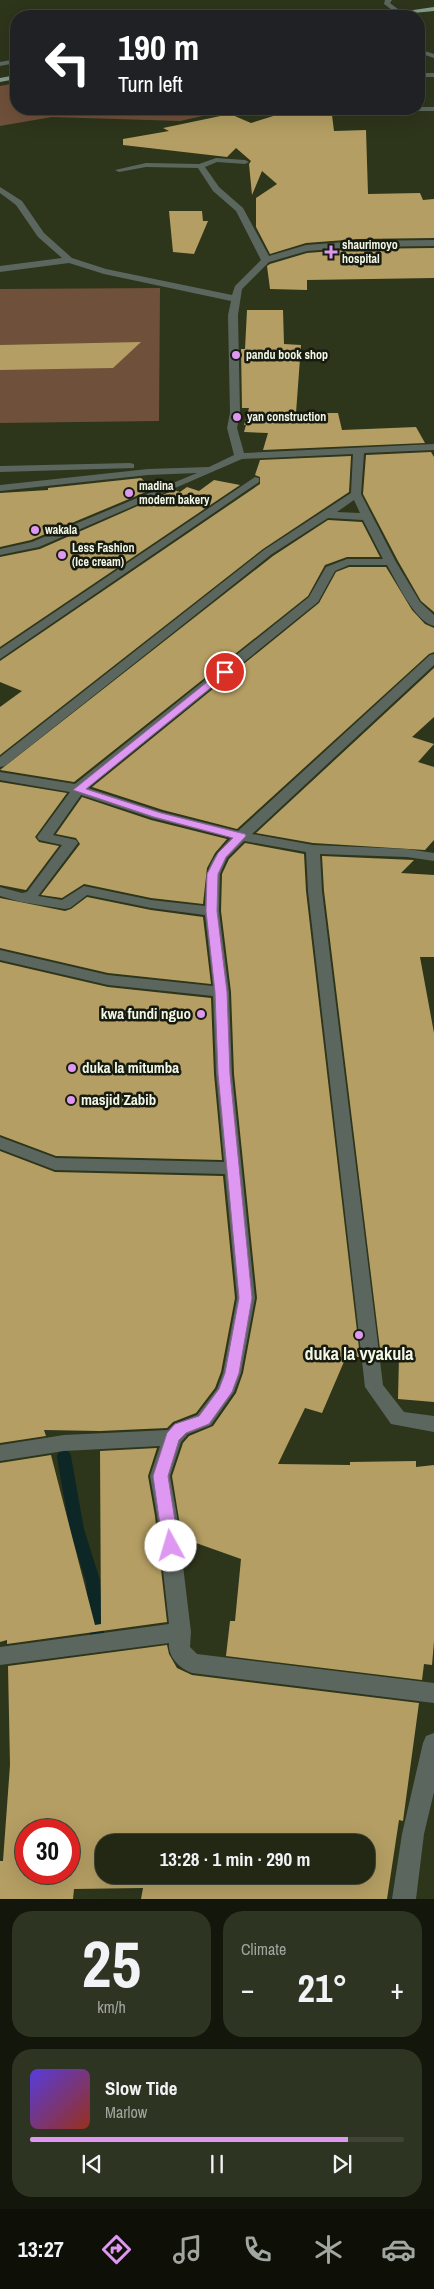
<!DOCTYPE html>
<meta charset="utf-8">
<style>
:root{--surface:#222814;--page:#2e3422;--text:#f1f3f6;--muted:#a2a6a0;--line:#3f4434;--accent:#df98f2}
body{margin:0;font-family:"Archivo Narrow",sans-serif;background:var(--page);color:var(--text);height:100vh;display:flex;flex-direction:column;font-size:19px;white-space:nowrap}
*{box-sizing:border-box;margin:0}
p{font-size:16px;color:var(--muted)}
.icon{flex:none;width:28px;height:28px;fill:none;stroke:currentColor;stroke-width:2;stroke-linecap:round;stroke-linejoin:round}
.map{position:relative;height:1899px;overflow:hidden}
.sheet{display:flex;flex-direction:column;gap:12px;padding:12px;background:#13160b;flex:1}
.sheet>*{flex:none}
.banner{position:absolute;left:10px;top:10px;width:415px;height:105px;border-radius:20px;box-shadow:0 5px 20px #0002,0 0 0 1px var(--line);background:#202124;color:#fff;overflow:hidden}
.speed{position:absolute;left:15px;top:1819px;display:flex;gap:10px;font-size:25px;font-weight:700;text-align:center}
.speed>*{display:grid;place-content:center;width:65px;height:65px;border-radius:50%;background:var(--surface);box-shadow:0 5px 20px #0002,0 0 0 1px var(--line);line-height:1}
.speed .limit{border:8px solid #d22;background:#fff;color:#111}
.pin{position:absolute;display:grid;place-items:center;width:42px;height:42px;color:#fff;margin:-21px;border:2px solid #fff;border-radius:50%;box-shadow:0 1px 5px #0007}
.me{position:absolute;width:55px;margin:-28px;rotate:354deg;stroke-linejoin:round;filter:drop-shadow(0 0 4px #0008)}
.turn{display:flex;align-items:center;gap:18px;height:105px;padding:0 25px;font-size:22px}
.turn .icon{width:65px;height:65px;stroke-width:2.5}
.turn b{display:block;font-size:35px;line-height:42px}
.big{font-size:38px;font-weight:700;line-height:1.1}
.sheet .tile{flex:1;display:flex;flex-direction:column;justify-content:center;gap:8px;min-width:0;padding:0 18px;border-radius:20px;background:var(--page)}
.sheet .dial{align-items:center;gap:0}
.dial b{font-size:65px;line-height:1}
.song{display:flex;align-items:center;gap:15px}
.cover{width:60px;height:60px;border-radius:8px;background:linear-gradient(135deg,hsl(250 70% 55%),hsl(10 70% 35%))}
.played{height:5px;border-radius:2px;background:linear-gradient(90deg,var(--accent) 85%,var(--line) 85%)}
.keys{display:flex;justify-content:space-around;direction:ltr}
.heat{display:flex;justify-content:space-between;align-items:center;font-size:28px;direction:ltr}
.sheet .tiles{flex:1;display:grid;gap:12px;grid-template-columns:1fr 1fr}
.tile:last-child{grid-column:span 2}
.trip{position:absolute;left:95px;top:1834px;width:280px;height:50px;border-radius:20px;background:var(--surface);box-shadow:0 5px 20px #0002,0 0 0 1px var(--line);font-weight:700;line-height:50px;text-align:center}
.menu{display:flex;height:80px;justify-content:space-around;align-items:center;background:#0e1008;color:var(--muted)}
.menu .icon{width:35px;height:35px}
.menu .selected{color:var(--accent)}
.menu b{font-size:22px;color:var(--text)}
.map>svg:first-child{display:block}
</style>
<div class="map">
<svg width="434" height="1899" viewBox="0 0 434 1899">
<rect width="100%" height="100%" fill="#2d351b"/>
<g fill="#6f503a">
<path d="M16,83V109H209L216,113L180,121L52,117L0,126V86Z"/>
<path d="M160,288L159,421L0,423V289Z"/>
</g>
<g fill="none" stroke-linecap="round" stroke-linejoin="round">
<path stroke="#0c2725" stroke-width="14" d="M64,1457L77,1530L93,1581L97,1636"/>
</g>
<g fill="#b49e63" fill-rule="evenodd">
<path d="M283,113L292,116L332,115L334,131L366,130L368,194L420,193L423,200L434,199V238L358,239L306,243L270,254L256,227V198L277,184L262,171L252,195L249,164L251,161L236,148L227,157L123,145V139L169,131L163,128L230,114L251,123Z"/>
<path d="M169,211H202L203,221H208L194,254L173,252Z"/>
<path d="M434,248V278L307,280V290L270,289L267,266L270,264L307,253L358,249Z"/>
<path d="M247,310H283L284,344L301,345L296,413H338L342,430L416,427L425,443L263,450L268,433L244,432L246,425H244L249,408H242L241,349H245Z"/>
<path d="M141,342L113,368L0,370V345Z"/>
<path d="M431,452L434,457V612L421,601L398,561L363,494L366,455Z"/>
<path d="M351,456L349,492L263,549L0,755V707L22,691L0,682V661L260,484V477L255,475L260,460Z"/>
<path d="M141,478L153,489L31,540L0,547V493L48,490V488Z"/>
<path d="M214,480L240,485L0,647V557L40,549L174,490L180,492L187,487L199,491Z"/>
<path d="M328,520L362,522L380,557H347L325,565L308,596L74,782L0,770L273,556Z"/>
<path d="M349,567H386L412,610L425,624L434,628V652L429,654L237,829L163,810L92,787L319,603L336,572Z"/>
<path d="M434,668V717L412,737L434,744L418,762L434,767V840L425,850L313,843L256,833Z"/>
<path d="M0,782L67,793L35,837L39,842L59,846L26,890L0,885Z"/>
<path d="M82,797L151,820L227,839L215,853L207,868L203,904L151,898L84,884L62,898L41,895L80,844L76,838L56,834Z"/>
<path d="M245,843L304,854L306,891L360,1357H346L322,1413L305,1408L278,1464L350,1465V1462L416,1461V1467L434,1465V1641L432,1665L424,1664L422,1680L226,1656L230,1621H235L241,1559L182,1538L172,1476L183,1443L189,1436L213,1426L236,1393L243,1373L257,1298L234,1074L231,992L221,911L222,874L229,859Z"/>
<path d="M322,856L414,860L401,873L434,875V957H420L434,1033V1402L398,1399L399,1357H381L324,891Z"/>
<path d="M87,897L151,910L203,917L211,984L108,973L0,948V898L65,911L71,909Z"/>
<path d="M0,962L108,987L211,998L214,1074L222,1160L56,1156L0,1135Z"/>
<path d="M0,1151L55,1172L223,1176L235,1298L221,1372L215,1388L196,1413L173,1422L167,1428L100,1431L44,1430L46,1436L0,1443Z"/>
<path d="M157,1448L148,1476L155,1516L167,1622L7,1644V1640L0,1642V1463L51,1455L95,1625L101,1624L100,1451Z"/>
<path d="M167,1645L169,1654L177,1668L192,1675L419,1703L403,1821L399,1820L387,1899H141L143,1888L74,1889L73,1899H0V1861H3L10,1765L8,1666ZM26,1830H69V1872H26ZM104,1842H366V1875H104Z"/>
</g>
<g fill="none" stroke-linecap="round" stroke-linejoin="round">
<g fill="#5b675e" fill-rule="evenodd">
<path d="M385,0H392L390,3L403,13V15H399L384,4Z"/>
<path d="M419,49L434,54V58L419,53Z"/>
<path d="M16,59V63L0,66V62Z"/>
<rect x="419" y="73" width="15" height="4"/>
<path d="M419,107H434V111H361L357,109H419Z"/>
<path d="M216,158L245,160L249,162L245,164L217,162L205,167L219,187L243,208L269,256L306,245L358,241L434,240V246L358,247L307,251L269,262L242,289L238,315L240,413L237,428L244,453L434,444V450L364,453L361,494L396,562L420,602L434,615V626C414,621 397,582 387,565H349L335,571L318,602L88,788L162,812L238,831L430,655L434,654V665L252,834L313,845L407,849L434,853V861L407,857L320,854L322,891L383,1385L404,1412L434,1416V1432L391,1424L365,1387L308,891L306,852L244,841L227,858L220,874L219,911L229,992L232,1074L255,1298L241,1373L234,1392L211,1425L188,1434L181,1442L170,1476L177,1516L191,1632L190,1647L197,1654L434,1683V1703L192,1673C179,1668 168,1657 169,1643L0,1665V1647L169,1624L157,1516L150,1476L160,1446L64,1451L0,1461V1445L64,1435L168,1430L174,1424L197,1415L217,1389L223,1373L237,1298L225,1174L55,1170L0,1149V1137L56,1158L224,1162L216,1074L213,996L108,985L0,960V950L108,975L213,986L205,915L151,908L87,895L70,908L65,909L21,902L0,896V887L22,893L27,892L62,845L39,840L37,837L70,792L0,780V772L75,784L309,597L326,567L347,559H383L363,520L328,518L272,554L5,766L0,767V757L264,550L351,493L353,454L242,459L39,547L0,555V549L32,542L197,473L148,475L0,491V485L148,469L209,467L234,455L227,428L230,413L228,315L231,301L104,274L69,263L0,272V266L62,258L38,237L16,205L0,193V187L22,201L44,233L72,258L106,269L232,295L235,286L261,260L236,211L213,191L198,168L146,167L119,172L115,170L146,163L199,164ZM354,500L360,513L337,512ZM81,795L152,818L231,838C206,863 206,871 205,906L151,900L84,886L62,900L38,896L78,843L76,840L53,835Z"/>
<path d="M130,463L134,464V468L0,472V466Z"/>
<path d="M255,477L259,478V482L0,659V649Z"/>
<path d="M434,1733V1792L424,1834L416,1899H392L402,1834L423,1743L426,1736Z"/>
</g>
<g fill="#839b8b" fill-rule="evenodd">
<path d="M434,7V11L383,16L386,14Z"/>
<path d="M16,75V79L0,82V78Z"/>
</g>
</g>
<path fill="#df98f2" stroke="#91639d" d="M222,670L230,672L86,789L161,813L245,834L246,836L226,857L218,874L217,911L227,992L230,1074L252,1298L239,1373L232,1392L209,1424L186,1433L179,1440L168,1476L179,1546L176,1550L171,1552L165,1550L163,1546L153,1476L167,1433L175,1424L199,1416L219,1389L225,1373L239,1298L218,1074L215,992L206,911L207,874L218,853L233,838L154,817L73,790Z"/>
<g fill="#df98f2" stroke="#171b0f" stroke-width="2">
<path d="M328.5 244.5h5v5h5v5h-5v5h-5v-5h-5v-5h5z"/>
<circle cx="236" cy="355" r="5"/>
<circle cx="237" cy="417" r="5"/>
<circle cx="129" cy="493" r="5"/>
<circle cx="35" cy="530" r="5"/>
<circle cx="62" cy="555" r="5"/>
<circle cx="201" cy="1014" r="5"/>
<circle cx="72" cy="1068" r="5"/>
<circle cx="71" cy="1100" r="5"/>
<circle cx="359" cy="1335" r="5"/>
</g>
<g text-anchor="middle" stroke-width="5" stroke-linejoin="round" paint-order="stroke">
<g font-size="12" font-weight="bold" fill="#f2f7e7" stroke="#171b0f" text-anchor="start">
<text x="342" y="249">shaurimoyo<tspan x="342" dy="14">hospital</tspan></text>
<text x="246" y="359">pandu book shop</text>
<text x="247" y="421">yan construction</text>
<text x="139" y="490">madina<tspan x="139" dy="14">modern bakery</tspan></text>
<text x="45" y="534">wakala</text>
<text x="72" y="552">Less Fashion<tspan x="72" dy="14">(Ice cream)</tspan></text>
</g>
<g font-size="15" font-weight="bold" fill="#f2f7e7" stroke="#171b0f" text-anchor="start">
<text x="191" y="1019" text-anchor="end">kwa fundi nguo</text>
<text x="82" y="1073">duka la mitumba</text>
<text x="81" y="1105">masjid Zabib</text>
</g>
<g font-size="18" font-weight="bold" fill="#f2f7e7" stroke="#171b0f">
<text x="359" y="1360">duka la vyakula</text>
</g>
</g>
</svg>
<div class="speed"><div class="limit">30</div></div>
<div class="pin" style="left:225px;top:672px;background:#d93025"><svg class="icon" aria-label="arrive" viewBox="0 0 24 24"><path d="M6 21V4h12l-3 4 3 4H6"/></svg></div>
<svg class="me" style="left:171px;top:1546px" viewBox="-20 -20 40 40"><circle r="19" fill="#fff"/><path d="M0-13L10 11 0 6-10 11z" fill="#df98f2"/></svg>
<div class="trip">13:28 · 1 min · 290 m</div>
<div class="banner">
<div class="turn"><svg class="icon" aria-label="left" viewBox="0 0 24 24"><path d="M17 20v-9H6M10 6l-5 5 5 5"/></svg><div><b>190 m</b>Turn left</div></div>
</div>
</div>
<section class="sheet">
<div class="tiles">
<div class="tile dial"><b>25</b><p>km/h</p></div>
<div class="tile"><p>Climate</p>
<div class="heat"><a>−</a><b class="big">21°</b><a>+</a></div>
</div>
<div class="tile">
<div class="song"><i class="cover"></i><div><b>Slow Tide</b><p>Marlow</p></div></div>
<div class="played"></div>
<div class="keys"><svg class="icon" aria-label="previous" viewBox="0 0 24 24"><path d="M18 5L8 12l10 7zM5 5v14"/></svg><svg class="icon" aria-label="pause" viewBox="0 0 24 24"><path d="M8 5v14M16 5v14"/></svg><svg class="icon" aria-label="next" viewBox="0 0 24 24"><path d="M6 5l10 7-10 7zM19 5v14"/></svg></div>
</div>
</div>
</section>
<nav class="menu">
<b>13:27</b>
<svg class="icon selected" aria-label="directions" viewBox="0 0 24 24"><path d="M12 3l9 9-9 9-9-9zM9 14v-3h6M13 9l2 2-2 2"/></svg>
<svg class="icon" aria-label="music" viewBox="0 0 24 24"><path d="M9 18V5l10-2v13"/><circle cx="6" cy="18" r="3"/><circle cx="16" cy="16" r="3"/></svg>
<svg class="icon" aria-label="phone" viewBox="0 0 24 24"><path d="M5 4h4l2 5-3 2q2 4 5 5l2-3 5 2v4C11 20 4 13 5 4z"/></svg>
<svg class="icon" aria-label="climate" viewBox="0 0 24 24"><path d="M12 3v18M4 7l16 10M4 17L20 7"/></svg>
<svg class="icon" aria-label="car" viewBox="0 0 24 24"><path d="M5 17H2v-5l4-1 3-4h7l3 4 3 1v5h-3M9 17h6M6 11h13"/><circle cx="7" cy="17" r="2"/><circle cx="17" cy="17" r="2"/></svg>
</nav>
